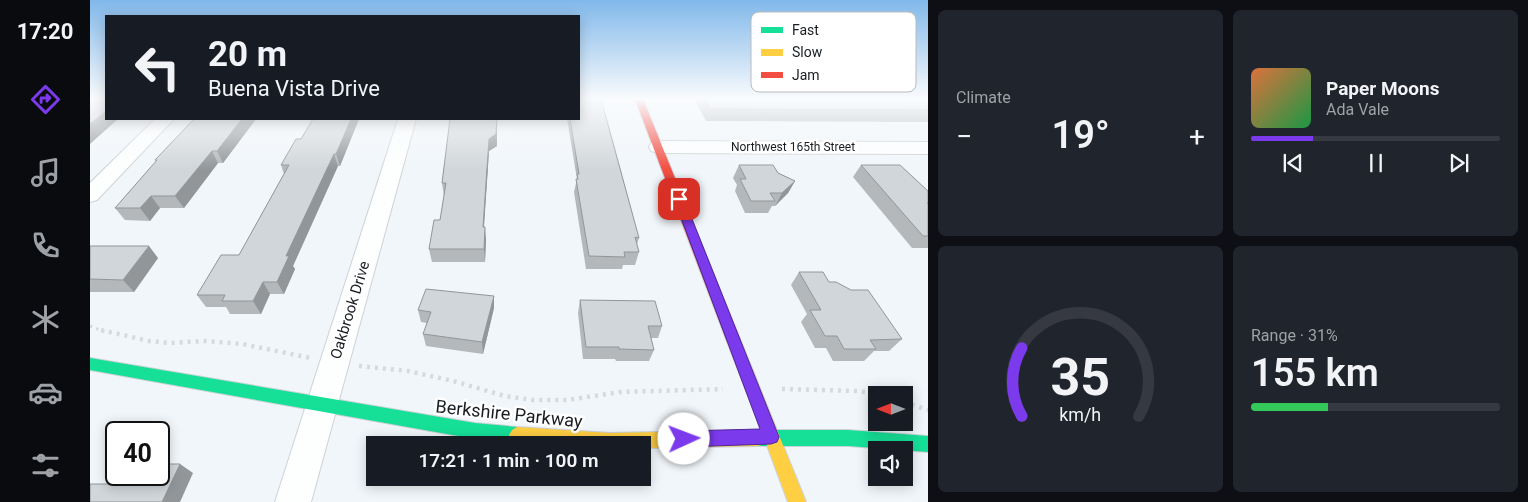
<!DOCTYPE html>
<meta charset="utf-8">
<style>
:root{--surface:#171b24;--page:#20242c;--text:#f1f3f6;--muted:#9ea1a6;--line:#363941;--accent:#7c3aed}
body{margin:0;font-family:Roboto,sans-serif;background:var(--page);color:var(--text);height:100vh;display:flex;flex-direction:column;font-size:19px;white-space:nowrap}
*{box-sizing:border-box;margin:0}
p{font-size:16px;color:var(--muted)}
.icon{flex:none;width:28px;height:28px;fill:none;stroke:currentColor;stroke-width:2;stroke-linecap:round;stroke-linejoin:round}
.map{position:relative;flex:1;overflow:hidden}
.panel{display:flex;flex-direction:column;gap:10px;padding:10px;background:#0d0f14;width:600px}
.panel>*{flex:none}
.guide{position:absolute;left:15px;top:15px;width:475px;height:105px;border-radius:0px;box-shadow:0 2px 12px #0003;background:#171b24;color:var(--text);overflow:hidden}
.needle{width:32px;rotate:270deg}
.controls{position:absolute;left:778px;top:386px;display:grid;gap:10px}
.controls a{display:grid;place-items:center;width:45px;height:45px;border-radius:0px;background:var(--surface);box-shadow:0 2px 12px #0003;font-size:25px}
.speed{position:absolute;left:15px;top:421px;display:flex;gap:10px;font-size:25px;font-weight:700;text-align:center}
.speed>*{display:grid;place-content:center;width:65px;height:65px;border-radius:50%;background:var(--surface);box-shadow:0 2px 12px #0003;line-height:1}
.speed .limit{border:2px solid #111;border-radius:8px;background:#fff;color:#111}
.pin{position:absolute;display:grid;place-items:center;width:42px;height:42px;color:#fff;margin:-21px;border-radius:10px;box-shadow:0 2px 8px #0006}
.me{position:absolute;width:55px;margin:-28px;rotate:88deg;stroke-linejoin:round;filter:drop-shadow(0 0 4px #0008)}
.turn{display:flex;align-items:center;gap:18px;height:105px;padding:0 20px;font-size:22px}
.turn .icon{width:65px;height:65px;stroke-width:2.5}
.turn b{display:block;font-size:35px;line-height:42px}
.big{font-size:38px;font-weight:600;line-height:1.1}
.panel .widget{flex:1;display:flex;flex-direction:column;justify-content:center;gap:8px;min-width:0;padding:0 18px;border-radius:8px;background:var(--page)}
.panel .dial{align-items:center;gap:0}
.dial svg{height:130px;overflow:visible;fill:none;stroke:var(--line);stroke-width:7;stroke-linecap:round;text-anchor:middle}
.dial text{fill:var(--text);stroke:none}
.song{display:flex;align-items:center;gap:15px}
.cover{width:60px;height:60px;border-radius:8px;background:linear-gradient(135deg,hsl(20 70% 55%),hsl(140 70% 35%))}
.played{height:5px;border-radius:2px;background:linear-gradient(90deg,var(--accent) 25%,var(--line) 25%)}
.keys{display:flex;justify-content:space-around;direction:ltr}
.heat{display:flex;justify-content:space-between;align-items:center;font-size:28px;direction:ltr}
.charge{height:8px;border-radius:4px;background:linear-gradient(90deg,#34c759 31%,var(--line) 0)}
.panel .tiles{flex:1;display:grid;gap:10px;grid-template-columns:repeat(2,1fr)}
.trip{position:absolute;left:276px;top:436px;width:285px;height:50px;border-radius:0px;background:var(--surface);box-shadow:0 2px 12px #0003;font-weight:600;line-height:50px;text-align:center}
main{display:flex;flex:1;min-height:0}
.dock{display:flex;flex-direction:column;width:90px;justify-content:space-around;align-items:center;background:#090b0e;color:var(--muted)}
.dock .icon{width:35px;height:35px}
.dock .active{color:var(--accent)}
.dock b{font-size:22px;color:var(--text)}
.map>svg:first-child{display:block}
</style>
<main>
<nav class="dock">
<b>17:20</b>
<svg class="icon active" aria-label="directions" viewBox="0 0 24 24"><path d="M12 3l9 9-9 9-9-9zM9 14v-3h6M13 9l2 2-2 2"/></svg>
<svg class="icon" aria-label="music" viewBox="0 0 24 24"><path d="M9 18V5l10-2v13"/><circle cx="6" cy="18" r="3"/><circle cx="16" cy="16" r="3"/></svg>
<svg class="icon" aria-label="phone" viewBox="0 0 24 24"><path d="M5 4h4l2 5-3 2q2 4 5 5l2-3 5 2v4C11 20 4 13 5 4z"/></svg>
<svg class="icon" aria-label="climate" viewBox="0 0 24 24"><path d="M12 3v18M4 7l16 10M4 17L20 7"/></svg>
<svg class="icon" aria-label="car" viewBox="0 0 24 24"><path d="M5 17H2v-5l4-1 3-4h7l3 4 3 1v5h-3M9 17h6M6 11h13"/><circle cx="7" cy="17" r="2"/><circle cx="17" cy="17" r="2"/></svg>
<svg class="icon" aria-label="filters" viewBox="0 0 24 24"><path d="M4 7h16M4 17h16"/><circle cx="9" cy="7" r="2"/><circle cx="15" cy="17" r="2"/></svg>
</nav>
<div class="map">
<svg width="838" height="502" viewBox="0 0 838 502">
<rect width="100%" height="100%" fill="#f1f6fa"/>
<g fill="none" stroke-linecap="round" stroke-linejoin="round">
<g stroke="#cdd2d6" stroke-width="2">
<g id="street">
<path d="M65,119H84L7,200L0,202V183Z"/>
<path d="M308,119H326L221,502H185Z"/>
<path d="M568,141L838,142V154L568,153L561,151L559,147L561,143Z"/>
</g>
</g>
<g stroke="#cdd2d6" stroke-width="2">
<g id="fast">
<path d="M0,358L385,423L427,427L432,430L435,435L432,440L427,443L385,439L0,370Z"/>
<path d="M668,430H758L838,436V452L758,446H668L662,444L660,438L662,432Z"/>
</g>
</g>
<g stroke="#cdd2d6" stroke-width="2">
<path id="slow" d="M643,333L648,335L650,339L716,502H698L675,440L674,444L668,446L552,448V445H461L427,443L422,440L419,435L422,430L427,427L520,433L668,430L672,432L636,339L638,335Z"/>
</g>
<g stroke="#cdd2d6" stroke-width="2">
<path id="jam" d="M545,99H553L650,339L648,343L643,345L638,343L636,339Z"/>
</g>
<path stroke="#d8d9da" stroke-width="3" stroke-dasharray="2.5 4" stroke-linecap="butt" d="M0,326L15,332"/>
<g stroke="#d8d9da" stroke-width="4.5" stroke-dasharray="3 5" stroke-linecap="butt">
<path d="M11,330L59,341L80,343L116,341L152,344L221,358"/>
<path d="M269,366L318,371L363,381L415,396L443,400H477L531,392L633,389"/>
<path d="M692,389L768,391L795,395"/>
<path d="M814,402L838,410"/>
</g>
<use href="#street" fill="#fdfefe" fill-rule="evenodd"/>
<use href="#fast" fill="#16e098" fill-rule="evenodd"/>
<use href="#slow" fill="#ffcf43" fill-rule="evenodd"/>
<use href="#jam" fill="#f24e42" fill-rule="evenodd"/>
</g>
<g fill="#b4b8bb">
<path d="M607,99H838V122L616,121L606,102Z"/>
<path d="M104,119H166L133,163H128L94,208H70L60,221L35,220L25,208L66,162L65,160Z"/>
<path d="M223,119H269L250,166H248L203,266L205,269L194,294H180L171,314H140L136,307H116L107,295L149,255L194,174L191,165L211,139Z"/>
<path d="M360,119H407V146L399,151L394,227L396,240L395,262H342L339,249L350,220L354,196L352,183Z"/>
<path d="M477,119H489L549,238L547,244L549,252L545,265H533L532,269H496L484,192L487,179Z"/>
<path d="M649,165L688,173L705,181L698,193L685,206H682L678,213H655L645,191L647,185L643,178Z"/>
<path d="M771,165L838,191V248H822L763,177Z"/>
<path d="M0,246L68,258L44,292H0Z"/>
<path d="M709,272L812,339L799,351H784L774,361H743L736,348H725L711,322L717,314L701,285Z"/>
<path d="M404,296V308L393,354L336,346L333,334L337,323L331,322L328,310Z"/>
<path d="M490,300L572,326L568,338H561L564,350L559,361H526L525,359H493L488,313Z"/>
</g>
<g fill="#929699">
<path d="M16,111V119H28L0,144V124Z"/>
<path d="M152,119H166L133,163L127,151Z"/>
<path d="M261,119H269L250,166L246,154Z"/>
<path d="M407,119V146L399,151L393,240V227L399,139Z"/>
<path d="M122,151L128,163L94,208L85,196Z"/>
<path d="M244,154L248,166L203,266L205,269L194,294L187,282L196,256Z"/>
<path d="M705,181L698,193L685,206L692,193Z"/>
<path d="M61,196L70,208L60,221L50,208Z"/>
<path d="M395,227L396,240L395,262L394,249Z"/>
<path d="M59,246L68,258L44,292L33,280Z"/>
<path d="M173,282L180,294L171,314L163,301Z"/>
<path d="M404,296V308L393,354L392,342Z"/>
<path d="M90,464L103,473L90,502H72Z"/>
</g>
<g fill="#d1d6da" stroke="#929699">
<path d="M0,99H16V111L0,124Z"/>
<path d="M489,99H511L549,238L545,237L549,252H534L535,257L499,256L486,179H488L487,174H489L480,119H489Z"/>
<path d="M614,99H838V110L620,109Z"/>
<path d="M104,119H152L127,151H122L85,196H61L50,208H25L67,160H65Z"/>
<path d="M223,119H261L246,154H244L196,256H199L187,282H173L163,301H132L135,295H107L131,255H149L199,165H191L206,139H211Z"/>
<path d="M360,119H407L406,134L399,139L393,227H395L394,249H339L344,220H350L356,183H352Z"/>
<path d="M649,165H683L688,173L705,181L692,193H680L685,201H661L650,179H656Z"/>
<path d="M771,165H810L838,191V203H837L838,204V236H833Z"/>
<path d="M0,246H59L33,280L0,279Z"/>
<path d="M709,272H733L739,282H746L761,290H778L812,339L780,340L786,349H754L747,336H735L720,310H731Z"/>
<path d="M336,289L404,296L392,342L333,334L341,312L328,310Z"/>
<path d="M490,300L565,301L572,326H558L564,350L529,349V347H496Z"/>
<path d="M69,464H90L72,502H0V484H36L41,475H69Z"/>
</g>
<linearGradient id="sky" x2="0" y2="1"><stop stop-color="#81b8ea"/><stop offset="0.58" stop-color="#f9fbfd"/><stop offset="1" stop-color="#f9fbfd" stop-opacity="0"/></linearGradient>
<rect width="838" height="170" fill="url(#sky)"/>
<path fill="#7c3aed" stroke="#51269a" d="M589,196L594,199L689,437L687,442L681,444L594,447L589,445L586,439L589,434L594,431L670,429L584,199Z"/>
<g text-anchor="middle" stroke-width="5" stroke-linejoin="round" paint-order="stroke">
<g font-size="12" fill="#181d21" stroke="#fff">
<text x="703" y="151">Northwest 165th Street</text>
</g>
<g font-size="15" fill="#181d21" stroke="#fff">
<text transform="translate(260 310) rotate(-73)" y="5">Oakbrook Drive</text>
</g>
<g font-size="18" fill="#181d21" stroke="#fff">
<text transform="translate(419 414) rotate(6)" y="6">Berkshire Parkway</text>
</g>
</g>
<rect x="661" y="12" width="165" height="80" rx="8" fill="#fff" stroke="#babbbc" stroke-width="1"/>
<rect x="671" y="27" width="22" height="6" fill="#16e098"/>
<rect x="671" y="49" width="22" height="7" fill="#ffcf43"/>
<rect x="671" y="72" width="22" height="6" fill="#f24e42"/>
<g font-size="14" fill="#181d21">
<text x="702" y="35">Fast</text>
<text x="702" y="57">Slow</text>
<text x="702" y="80">Jam</text>
</g>
</svg>
<div class="controls">
<a><svg class="needle" viewBox="-14 -14 28 28"><path d="M0-13l5 13h-10z" fill="#e53935"/><path d="M0 13l5-13h-10z" fill="#9ea1a6"/></svg></a>
<a><svg class="icon" aria-label="sound" viewBox="0 0 24 24"><path d="M4 9h4l5-4v14l-5-4H4zM17 9q2 3 0 6"/></svg></a>
</div>
<div class="speed"><div class="limit">40</div></div>
<div class="pin" style="left:589px;top:199px;background:#d93025"><svg class="icon" aria-label="arrive" viewBox="0 0 24 24"><path d="M6 21V4h12l-3 4 3 4H6"/></svg></div>
<svg class="me" style="left:594px;top:439px" viewBox="-20 -20 40 40"><circle r="19" fill="#fff"/><path d="M0-13L10 11 0 6-10 11z" fill="#7c3aed"/></svg>
<div class="trip">17:21 · 1 min · 100 m</div>
<div class="guide">
<div class="turn"><svg class="icon" aria-label="left" viewBox="0 0 24 24"><path d="M17 20v-9H6M10 6l-5 5 5 5"/></svg><div><b>20 m</b>Buena Vista Drive</div></div>
</div>
</div>
<section class="panel">
<div class="tiles">
<div class="widget"><p>Climate</p>
<div class="heat"><a>−</a><b class="big">19°</b><a>+</a></div>
</div>
<div class="widget">
<div class="song"><i class="cover"></i><div><b>Paper Moons</b><p>Ada Vale</p></div></div>
<div class="played"></div>
<div class="keys"><svg class="icon" aria-label="previous" viewBox="0 0 24 24"><path d="M18 5L8 12l10 7zM5 5v14"/></svg><svg class="icon" aria-label="pause" viewBox="0 0 24 24"><path d="M8 5v14M16 5v14"/></svg><svg class="icon" aria-label="next" viewBox="0 0 24 24"><path d="M6 5l10 7-10 7zM19 5v14"/></svg></div>
</div>
<div class="widget dial"><svg viewBox="0 0 100 80">
<path d="M14 69A42 42 0 1 1 86 69"/>
<path d="M14 69A42 42 0 0 1 14 27" stroke="#7c3aed"/>
<text x="50" y="56" font-size="32" font-weight="700">35</text>
<text x="50" y="72" font-size="11">km/h</text>
</svg></div>
<div class="widget"><p>Range · 31%</p><b class="big">155 km</b><div class="charge"></div></div>
</div>
</section>
</main>
